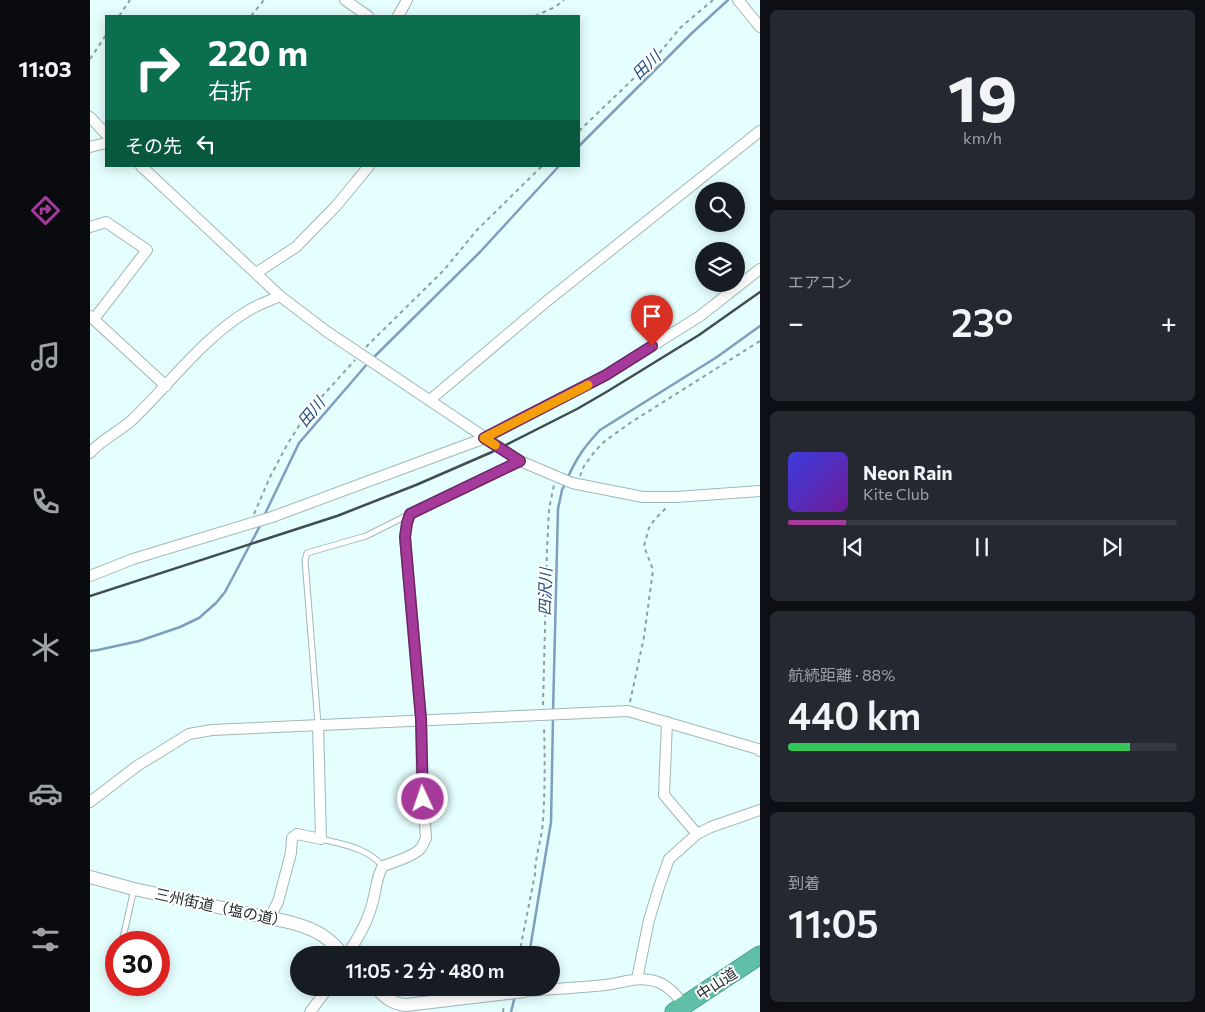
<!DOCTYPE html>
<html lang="ja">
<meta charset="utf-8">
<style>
:root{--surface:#171b24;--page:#242831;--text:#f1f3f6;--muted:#9ea1a6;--line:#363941;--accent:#a53a9b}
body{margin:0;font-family:Commissioner,"Noto Sans JP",sans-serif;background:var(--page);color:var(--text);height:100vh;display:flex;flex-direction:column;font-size:19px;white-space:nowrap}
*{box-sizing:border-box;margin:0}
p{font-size:16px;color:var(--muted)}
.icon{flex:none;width:28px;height:28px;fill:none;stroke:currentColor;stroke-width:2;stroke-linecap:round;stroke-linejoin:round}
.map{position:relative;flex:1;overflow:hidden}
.panel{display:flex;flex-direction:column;gap:10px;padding:10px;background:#0d0f14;width:445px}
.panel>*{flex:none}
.guide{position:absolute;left:15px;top:15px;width:475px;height:152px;border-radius:0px;box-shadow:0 2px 12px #0003;background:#0b6e4f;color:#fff;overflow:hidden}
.fabs{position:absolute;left:605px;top:182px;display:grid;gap:10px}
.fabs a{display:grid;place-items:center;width:50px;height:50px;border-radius:50%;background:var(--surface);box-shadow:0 2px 12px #0003;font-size:25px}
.speed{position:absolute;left:15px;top:931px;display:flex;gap:10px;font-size:25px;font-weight:700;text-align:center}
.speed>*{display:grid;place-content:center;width:65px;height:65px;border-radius:50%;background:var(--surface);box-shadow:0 2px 12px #0003;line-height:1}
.speed .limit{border:8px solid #d22;background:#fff;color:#111}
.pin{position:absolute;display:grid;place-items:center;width:42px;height:42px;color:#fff;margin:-51px -21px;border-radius:50% 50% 50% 0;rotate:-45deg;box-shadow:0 0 5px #0007}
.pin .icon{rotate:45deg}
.me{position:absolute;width:55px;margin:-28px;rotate:357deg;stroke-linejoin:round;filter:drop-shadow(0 0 4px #0008)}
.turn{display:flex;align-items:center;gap:18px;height:105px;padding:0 20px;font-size:22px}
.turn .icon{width:65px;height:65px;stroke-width:2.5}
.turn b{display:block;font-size:35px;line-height:42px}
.then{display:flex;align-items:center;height:48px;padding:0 20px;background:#0003;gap:10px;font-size:19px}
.big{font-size:38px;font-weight:600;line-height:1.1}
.panel .card{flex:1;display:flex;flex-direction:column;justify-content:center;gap:8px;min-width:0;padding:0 18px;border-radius:8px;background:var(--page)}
.panel .dial{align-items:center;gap:0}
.dial b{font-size:65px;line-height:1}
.song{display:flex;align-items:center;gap:15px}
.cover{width:60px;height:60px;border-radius:8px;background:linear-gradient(135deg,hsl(240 70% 55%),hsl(280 70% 35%))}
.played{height:5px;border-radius:2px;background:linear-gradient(90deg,var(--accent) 15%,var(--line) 15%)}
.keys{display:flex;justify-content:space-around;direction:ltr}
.heat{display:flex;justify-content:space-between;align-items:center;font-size:28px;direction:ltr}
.charge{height:8px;border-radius:4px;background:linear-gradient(90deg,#34c759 88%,var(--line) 0)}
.trip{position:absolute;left:200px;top:946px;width:270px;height:50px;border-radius:25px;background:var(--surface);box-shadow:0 2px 12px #0003;font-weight:600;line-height:50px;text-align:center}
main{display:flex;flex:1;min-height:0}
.menu{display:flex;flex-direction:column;width:90px;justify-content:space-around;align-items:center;background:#090b0e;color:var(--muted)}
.menu .icon{width:35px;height:35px}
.menu .active{color:var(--accent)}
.menu b{font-size:22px;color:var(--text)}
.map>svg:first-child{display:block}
</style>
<main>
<nav class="menu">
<b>11:03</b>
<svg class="icon active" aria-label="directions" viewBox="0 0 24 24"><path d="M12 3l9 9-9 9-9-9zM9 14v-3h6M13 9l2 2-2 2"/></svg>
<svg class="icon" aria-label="music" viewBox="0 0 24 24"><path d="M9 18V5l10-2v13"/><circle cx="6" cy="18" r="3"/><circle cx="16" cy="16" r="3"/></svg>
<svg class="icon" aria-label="phone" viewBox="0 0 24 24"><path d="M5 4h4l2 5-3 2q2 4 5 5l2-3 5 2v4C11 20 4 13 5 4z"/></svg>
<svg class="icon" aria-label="climate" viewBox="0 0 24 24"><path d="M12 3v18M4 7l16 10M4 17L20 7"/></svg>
<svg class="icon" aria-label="car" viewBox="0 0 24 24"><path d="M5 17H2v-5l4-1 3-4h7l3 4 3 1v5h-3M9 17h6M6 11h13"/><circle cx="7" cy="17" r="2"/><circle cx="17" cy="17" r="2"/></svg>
<svg class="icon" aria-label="filters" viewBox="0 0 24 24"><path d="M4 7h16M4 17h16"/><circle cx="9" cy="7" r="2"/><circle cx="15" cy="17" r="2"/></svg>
</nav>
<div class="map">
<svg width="670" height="1012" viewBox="0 0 670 1012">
<rect width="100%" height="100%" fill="#e5fefe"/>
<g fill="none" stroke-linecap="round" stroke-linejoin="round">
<g stroke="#7f9dbf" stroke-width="2.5">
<path d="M489,146L602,33L638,0"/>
<path d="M282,359L390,252L469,166"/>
<path d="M478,477C487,457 495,446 510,430L627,357L670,326"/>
<path d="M174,516L209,443L278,363"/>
<path d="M0,651L8,650L49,641L90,627L109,618L126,603L135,592L171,524"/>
<path d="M463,713L468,509L472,490L476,482"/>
<path d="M439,955L461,822L463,718"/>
<path d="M421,1012L425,996"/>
</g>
<g stroke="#a0b7b8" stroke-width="7">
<g id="service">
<path d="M228,724L215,560L217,553L276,536L320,514L430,461"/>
<path d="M231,839C255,845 275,847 293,866"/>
<path d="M32,942L44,889"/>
</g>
</g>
<g stroke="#a0b7b8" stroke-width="12">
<g id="minor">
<path d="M255,0L278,16"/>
<path d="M648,0L670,27"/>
<path d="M308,16L317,0"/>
<path d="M0,117L16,134"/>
<path d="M0,147L16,143"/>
<path d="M51,166L190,296L236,331L430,461L482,483L553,497H586L670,491"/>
<path d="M0,227L16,222L57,250L4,319"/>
<path d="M166,273L206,247L246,206L279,166"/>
<path d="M0,316L76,386"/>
<path d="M340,400L457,301L670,131"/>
<path d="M0,453C12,439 29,432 42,420C80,384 111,340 156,312C166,305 179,301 190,296"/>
<path d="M0,576L43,559L182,517L395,438L516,375L610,316L670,269"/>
<path d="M577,722L574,795L607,834"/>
<path d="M0,802L47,766L99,734L122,730L538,711L668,749L670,751"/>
<path d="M179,918L188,902L201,853L202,838L207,834L231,839L228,724"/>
<path d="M257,955C267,940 276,925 281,908C286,894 285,879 293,866C302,863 324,856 330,849C333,846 334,842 336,838L332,779L331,719L315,537L317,523L320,514"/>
<path d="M547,979L559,920L569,887L579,859L607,834L621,827L670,810"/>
<path d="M434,991C461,989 488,988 515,985C534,983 549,975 568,982C580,987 587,996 594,1005"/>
<path d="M220,1012L238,988"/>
</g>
</g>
<g stroke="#a0b7b8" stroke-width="14">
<g id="tertiary">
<path d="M0,877L44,889L179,918C197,921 222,927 236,938C243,943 248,949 254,955"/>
<path d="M286,988C295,997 302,1004 316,1005L434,991"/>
</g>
</g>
<g stroke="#30826e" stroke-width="19">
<path id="trunk" d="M584,1012L670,955"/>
</g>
<g stroke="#8d9f9f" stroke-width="2" stroke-dasharray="4 4" stroke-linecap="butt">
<path d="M29,16L40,0"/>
<path d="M161,16L174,0"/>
<path d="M445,16L465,7L474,0"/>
<path d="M0,59L16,35"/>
<path d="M489,131L567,56L590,28L623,0"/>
<path d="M276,347L354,270L387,230L452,166"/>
<path d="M490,476L494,466L505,451L515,441L540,423L670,341"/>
<path d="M164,514L180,477L197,445L217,413L265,360"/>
<path d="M540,702L554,637L563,570L554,546L559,528L565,519L578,506"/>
<path d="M453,705L457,549L459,509L464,485"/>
<path d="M429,955L445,874C445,856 452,839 453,821C455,789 455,757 454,725"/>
<path d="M413,1012L414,1004"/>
</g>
<use href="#service" stroke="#fff" stroke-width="5"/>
<use href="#minor" stroke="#fff" stroke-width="10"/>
<use href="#tertiary" stroke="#fff" stroke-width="12"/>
<use href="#trunk" stroke="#60c0a7" stroke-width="18"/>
<path stroke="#414d4e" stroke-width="2.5" d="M0,596L247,516L326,485L402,452L487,409L518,391L609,335L670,292"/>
</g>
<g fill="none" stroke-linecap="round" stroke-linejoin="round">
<g stroke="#6b2665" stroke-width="12">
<path id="route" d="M333,799L331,719L315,537L317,523L320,514L430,461L394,438L516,375L562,346"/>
</g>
<use href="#route" stroke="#a53a9b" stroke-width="9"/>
<path stroke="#f59e0b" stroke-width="9" d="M405,445L394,438L498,385"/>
</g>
<g text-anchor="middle" stroke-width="4" stroke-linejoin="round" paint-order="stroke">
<g font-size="15" fill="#222b2c" stroke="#fff">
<text transform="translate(131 908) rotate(12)" y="5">三州街道（塩の道）</text>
<text transform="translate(627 984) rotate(-33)" y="5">中山道</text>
</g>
<g font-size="16" font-style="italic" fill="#234f7c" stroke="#fff">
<text transform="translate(556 65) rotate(-44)" y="6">田川</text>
<text transform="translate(221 412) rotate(-50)" y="6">田川</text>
<text transform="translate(455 592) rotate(-89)" y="6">四沢川</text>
</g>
</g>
</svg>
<div class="fabs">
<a><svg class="icon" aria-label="search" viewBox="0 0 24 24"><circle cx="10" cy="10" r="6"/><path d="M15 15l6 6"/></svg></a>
<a><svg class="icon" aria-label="layers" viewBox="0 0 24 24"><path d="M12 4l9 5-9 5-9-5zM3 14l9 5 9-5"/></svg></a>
</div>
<div class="speed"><div class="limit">30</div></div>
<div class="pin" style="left:562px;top:346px;background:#d93025"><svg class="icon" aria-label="arrive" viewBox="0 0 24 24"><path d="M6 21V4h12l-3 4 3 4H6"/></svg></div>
<svg class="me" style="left:333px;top:799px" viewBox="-20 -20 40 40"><circle r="17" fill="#a53a9b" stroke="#fff" stroke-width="3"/><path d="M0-11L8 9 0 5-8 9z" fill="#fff"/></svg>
<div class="trip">11:05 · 2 分 · 480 m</div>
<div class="guide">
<div class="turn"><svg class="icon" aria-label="right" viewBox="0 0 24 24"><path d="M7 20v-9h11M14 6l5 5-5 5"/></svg><div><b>220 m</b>右折</div></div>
<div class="then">その先<svg class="icon" aria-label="left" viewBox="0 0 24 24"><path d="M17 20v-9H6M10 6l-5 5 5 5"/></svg></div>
</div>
</div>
<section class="panel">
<div class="card dial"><b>19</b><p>km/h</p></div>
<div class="card"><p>エアコン</p>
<div class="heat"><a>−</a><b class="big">23°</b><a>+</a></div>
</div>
<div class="card">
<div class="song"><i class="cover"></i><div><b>Neon Rain</b><p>Kite Club</p></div></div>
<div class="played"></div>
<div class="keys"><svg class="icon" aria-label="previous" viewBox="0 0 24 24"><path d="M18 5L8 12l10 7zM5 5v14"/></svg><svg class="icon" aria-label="pause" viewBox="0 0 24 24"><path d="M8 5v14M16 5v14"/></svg><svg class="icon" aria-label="next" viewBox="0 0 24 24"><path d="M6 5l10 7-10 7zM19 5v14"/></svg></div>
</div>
<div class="card"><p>航続距離 · 88%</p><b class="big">440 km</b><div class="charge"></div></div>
<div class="card"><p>到着</p><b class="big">11:05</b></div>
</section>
</main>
